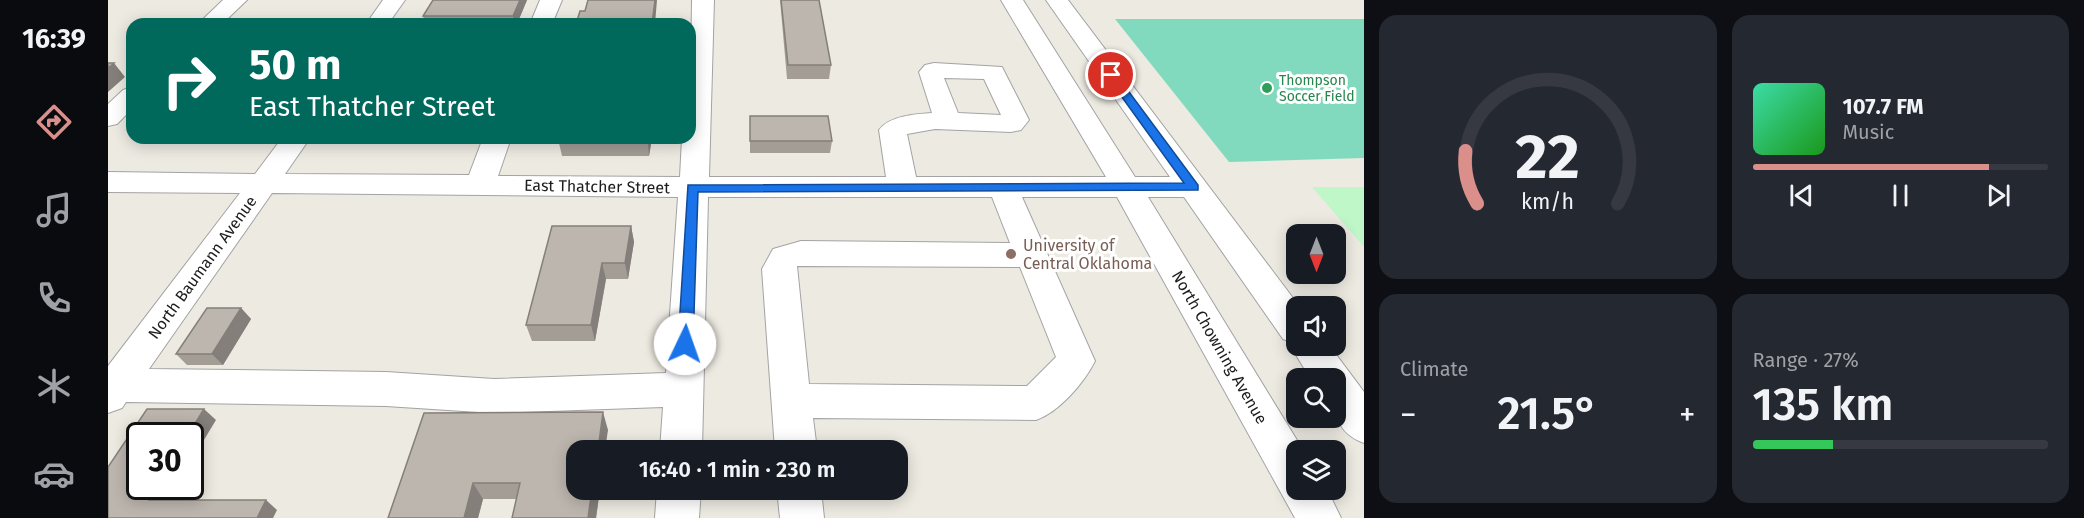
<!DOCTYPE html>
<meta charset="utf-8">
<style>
:root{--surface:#171b24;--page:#242831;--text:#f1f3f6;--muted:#9ea1a6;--line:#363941;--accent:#db8f8b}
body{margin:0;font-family:"Fira Sans",sans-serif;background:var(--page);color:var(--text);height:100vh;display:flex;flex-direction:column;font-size:22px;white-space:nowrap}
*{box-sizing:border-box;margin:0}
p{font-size:20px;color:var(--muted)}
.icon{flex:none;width:33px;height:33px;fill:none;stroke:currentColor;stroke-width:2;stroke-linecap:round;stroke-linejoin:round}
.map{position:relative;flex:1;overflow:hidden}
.sheet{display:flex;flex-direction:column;gap:15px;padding:15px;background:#0d0f14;width:720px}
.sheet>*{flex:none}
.hud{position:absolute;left:18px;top:18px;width:570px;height:126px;border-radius:18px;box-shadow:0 3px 15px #0003;background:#00695c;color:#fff;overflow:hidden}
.needle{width:39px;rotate:180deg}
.tools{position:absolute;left:1178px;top:224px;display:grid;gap:12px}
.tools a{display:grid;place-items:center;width:60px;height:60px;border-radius:12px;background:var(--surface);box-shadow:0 3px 15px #0003;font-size:30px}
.speed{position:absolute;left:18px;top:422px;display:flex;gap:12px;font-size:30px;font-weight:700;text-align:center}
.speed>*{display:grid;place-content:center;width:78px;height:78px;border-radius:50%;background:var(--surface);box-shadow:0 3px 15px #0003;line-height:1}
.speed .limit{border:3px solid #111;border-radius:9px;background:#fff;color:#111}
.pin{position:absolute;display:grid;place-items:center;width:51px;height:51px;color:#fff;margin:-26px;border:3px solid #fff;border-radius:50%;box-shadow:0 2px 6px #0007}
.me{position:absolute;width:66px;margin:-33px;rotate:3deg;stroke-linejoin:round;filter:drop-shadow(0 0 4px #0008)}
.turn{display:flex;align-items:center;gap:21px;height:126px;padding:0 24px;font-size:27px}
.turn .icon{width:78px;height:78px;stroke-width:2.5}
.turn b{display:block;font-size:42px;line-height:51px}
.big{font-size:45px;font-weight:600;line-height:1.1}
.sheet .tile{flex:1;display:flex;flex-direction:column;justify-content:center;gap:9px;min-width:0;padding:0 21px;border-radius:18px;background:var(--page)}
.sheet .dial{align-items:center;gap:0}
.dial svg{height:156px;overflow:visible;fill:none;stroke:var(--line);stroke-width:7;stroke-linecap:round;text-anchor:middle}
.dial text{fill:var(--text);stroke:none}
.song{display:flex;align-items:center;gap:18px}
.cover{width:72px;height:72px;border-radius:9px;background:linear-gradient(135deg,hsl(160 70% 55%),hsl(120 70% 35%))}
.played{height:6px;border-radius:3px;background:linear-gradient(90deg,var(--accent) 80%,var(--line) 80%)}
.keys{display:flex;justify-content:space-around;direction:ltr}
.heat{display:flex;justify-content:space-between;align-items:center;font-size:33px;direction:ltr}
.charge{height:9px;border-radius:4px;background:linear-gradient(90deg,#34c759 27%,var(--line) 0)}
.sheet .tiles{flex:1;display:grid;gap:15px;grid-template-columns:repeat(2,1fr)}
.trip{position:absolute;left:458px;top:440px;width:342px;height:60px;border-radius:18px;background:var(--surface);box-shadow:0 3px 15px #0003;font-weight:600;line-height:60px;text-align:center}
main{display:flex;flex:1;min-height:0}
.dock{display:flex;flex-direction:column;width:108px;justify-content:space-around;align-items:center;background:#090b0e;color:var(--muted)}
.dock .icon{width:42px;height:42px}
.dock .current{color:var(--accent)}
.dock b{font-size:27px;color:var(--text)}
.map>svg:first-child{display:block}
</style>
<main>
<nav class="dock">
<b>16:39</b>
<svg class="icon current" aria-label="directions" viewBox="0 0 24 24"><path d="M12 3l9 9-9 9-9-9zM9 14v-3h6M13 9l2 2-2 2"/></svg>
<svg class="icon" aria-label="music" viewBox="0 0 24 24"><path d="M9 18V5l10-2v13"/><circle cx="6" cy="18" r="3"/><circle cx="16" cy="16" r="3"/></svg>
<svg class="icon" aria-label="phone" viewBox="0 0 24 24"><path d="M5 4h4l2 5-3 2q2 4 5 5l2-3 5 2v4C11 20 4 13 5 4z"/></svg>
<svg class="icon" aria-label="climate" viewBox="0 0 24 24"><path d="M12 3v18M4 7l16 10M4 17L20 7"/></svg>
<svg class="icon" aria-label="car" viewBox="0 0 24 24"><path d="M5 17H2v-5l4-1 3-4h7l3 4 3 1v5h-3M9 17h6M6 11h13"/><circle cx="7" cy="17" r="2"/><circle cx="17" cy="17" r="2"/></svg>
</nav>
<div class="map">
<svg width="1256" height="518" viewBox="0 0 1256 518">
<rect width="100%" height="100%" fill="#edeae2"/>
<path fill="#bff7c8" d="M1204,187H1256V247Z"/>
<path fill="#82dabe" d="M1007,19H1256V158L1121,162Z"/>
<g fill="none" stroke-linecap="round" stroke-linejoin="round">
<g stroke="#a3a3a3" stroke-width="2">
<g id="minor">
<path d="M115,0H139L114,24H90Z"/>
<path d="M275,0H297L280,24H258Z"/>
<path d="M432,0H454L444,24H422Z"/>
<path d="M584,0H606L601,177H778L771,130C781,116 807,114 824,113L811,72L817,65L826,63L894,67L921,120L913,130L903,132L827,129L799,134L808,177H998L893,0H915L1027,177H1062L938,0H960L1191,306H1188V345H1221L1256,392V443C1224,431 1227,408 1227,378H1202L1182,345L1183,342L1175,339L1076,197H1040L1195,450H1188V489H1219L1233,518H1187L1009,197H914L987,361C976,383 951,412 928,420L705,418L709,450H667L654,269L665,249L693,241L902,243L884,197H600L594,450H552L555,407L386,413L278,406L18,402L14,408L0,413V366L132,193L0,192V172L147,174L174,138H202L177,174L361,175L375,138H403L390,176L572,177L574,138H582ZM836,78L876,79L893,115L850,113ZM164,193L570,197L558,373L386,379L278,372L41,369ZM689,266L912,267L948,357L919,386L701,384Z"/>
<path d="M24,87V109L9,124L0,126V104L15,90Z"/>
<path d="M549,489H593L591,518H547Z"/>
<path d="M669,489H713L716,518H672Z"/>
</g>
</g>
<use href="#minor" fill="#fff" fill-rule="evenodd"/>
</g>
<g fill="#a39d96">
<path d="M419,0L409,24H318L315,16Z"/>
<path d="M672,0H711L723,65L721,79H679Z"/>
<path d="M642,116L724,141L722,153H642Z"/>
<path d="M452,138H544L541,156H454L451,143Z"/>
<path d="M523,226L526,242L520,279H498L487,341H424L418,325Z"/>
<path d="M133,308L143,319L115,365H79L68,354Z"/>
<path d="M316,413L500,430L468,489H492L488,518L408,499H375L370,518H280Z"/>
</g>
<g fill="#847f7a">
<path d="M412,0H419L409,24H407L405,16Z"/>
<path d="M547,0H549L547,24H544Z"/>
<path d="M6,63L17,77L0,92V68Z"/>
<path d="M540,138H544L541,156L540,143Z"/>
<path d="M523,226L526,242L520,279L517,263Z"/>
<path d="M494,263L498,279L487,341L483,325Z"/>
<path d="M133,308L143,319L115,365L104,354Z"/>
<path d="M96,409L108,420L82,463V435H80Z"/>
<path d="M495,412L500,430L497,450H490Z"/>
<path d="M365,483L375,499L370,518H356Z"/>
<path d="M49,486H69L55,510L41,500Z"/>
<path d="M484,489H492L488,518H480Z"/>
<path d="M158,500L169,510L165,518H149Z"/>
</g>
<g fill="#bdb6af" stroke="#847f7a" stroke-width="1.5">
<path d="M325,0H412L405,16H315Z"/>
<path d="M480,0H547L544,24H468L472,11H477Z"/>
<path d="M673,0H711L723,65H680Z"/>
<path d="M0,63H6L0,68Z"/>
<path d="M642,116H720L724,141H642Z"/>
<path d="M452,138H540V143H451Z"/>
<path d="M444,226H523L517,263H494L483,325H418Z"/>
<path d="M99,308H133L104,354H68Z"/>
<path d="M39,409H96L80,435H32V486H49L41,500H158L149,518H0V467Z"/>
<path d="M495,412L490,450H468V489H484L480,518H404L412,483H365L356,518H280L316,413Z"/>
</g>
<path fill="#1a73e8" stroke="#114b97" stroke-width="1.5" d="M1000,73H1007L1090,185V190L590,192L585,344L577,350L572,349L570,344L580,185L1076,183L998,75Z"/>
<circle fill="#2e9e5b" stroke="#fff" stroke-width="2" cx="1159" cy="88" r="6"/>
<circle fill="#8d6e63" stroke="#fff" stroke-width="2" cx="903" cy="254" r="6"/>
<g text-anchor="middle" stroke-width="6" stroke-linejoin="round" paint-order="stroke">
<g font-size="14" fill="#27864d" stroke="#fff" text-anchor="start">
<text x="1171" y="85">Thompson<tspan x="1171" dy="16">Soccer Field</tspan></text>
</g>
<g font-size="16" fill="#1c1c1c" stroke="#fff">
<text transform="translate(489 186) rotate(1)" y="6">East Thatcher Street</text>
<text transform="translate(94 267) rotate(-54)" y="6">North Baumann Avenue</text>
<text transform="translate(1112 347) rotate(60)" y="6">North Chowning Avenue</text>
</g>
<g font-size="16" fill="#785e54" stroke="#fff" text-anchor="start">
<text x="915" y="251">University of<tspan x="915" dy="18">Central Oklahoma</tspan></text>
</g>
</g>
</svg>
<div class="tools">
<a><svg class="needle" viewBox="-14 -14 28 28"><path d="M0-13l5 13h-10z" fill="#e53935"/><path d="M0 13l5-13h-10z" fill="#9ea1a6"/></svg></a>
<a><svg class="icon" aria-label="sound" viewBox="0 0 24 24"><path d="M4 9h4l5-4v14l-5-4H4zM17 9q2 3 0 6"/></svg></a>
<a><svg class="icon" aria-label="search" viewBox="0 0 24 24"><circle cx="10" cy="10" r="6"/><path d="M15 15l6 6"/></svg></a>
<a><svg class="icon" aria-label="layers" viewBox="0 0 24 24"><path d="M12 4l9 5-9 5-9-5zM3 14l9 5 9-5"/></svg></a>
</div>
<div class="speed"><div class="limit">30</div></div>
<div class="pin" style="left:1003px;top:75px;background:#d93025"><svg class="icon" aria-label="arrive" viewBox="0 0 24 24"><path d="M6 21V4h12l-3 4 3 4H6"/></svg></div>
<svg class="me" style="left:577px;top:344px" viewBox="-20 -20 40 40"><circle r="19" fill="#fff"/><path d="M0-13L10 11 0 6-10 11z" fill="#1a73e8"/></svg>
<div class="trip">16:40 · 1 min · 230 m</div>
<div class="hud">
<div class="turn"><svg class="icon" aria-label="right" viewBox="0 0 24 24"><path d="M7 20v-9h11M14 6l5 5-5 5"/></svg><div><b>50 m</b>East Thatcher Street</div></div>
</div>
</div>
<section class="sheet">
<div class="tiles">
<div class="tile dial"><svg viewBox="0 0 100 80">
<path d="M14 69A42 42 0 1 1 86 69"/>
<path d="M14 69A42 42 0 0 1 8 42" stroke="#db8f8b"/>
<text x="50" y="56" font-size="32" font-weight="700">22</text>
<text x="50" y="72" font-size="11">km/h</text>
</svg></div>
<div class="tile">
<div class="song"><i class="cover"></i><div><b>107.7 FM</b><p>Music</p></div></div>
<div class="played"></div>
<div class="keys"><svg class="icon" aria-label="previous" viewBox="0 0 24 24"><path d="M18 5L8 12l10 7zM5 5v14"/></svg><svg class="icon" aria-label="pause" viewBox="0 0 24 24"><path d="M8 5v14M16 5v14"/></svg><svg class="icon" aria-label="next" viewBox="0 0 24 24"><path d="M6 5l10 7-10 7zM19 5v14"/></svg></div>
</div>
<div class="tile"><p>Climate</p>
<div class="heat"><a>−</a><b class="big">21.5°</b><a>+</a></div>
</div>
<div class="tile"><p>Range · 27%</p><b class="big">135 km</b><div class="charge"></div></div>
</div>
</section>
</main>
